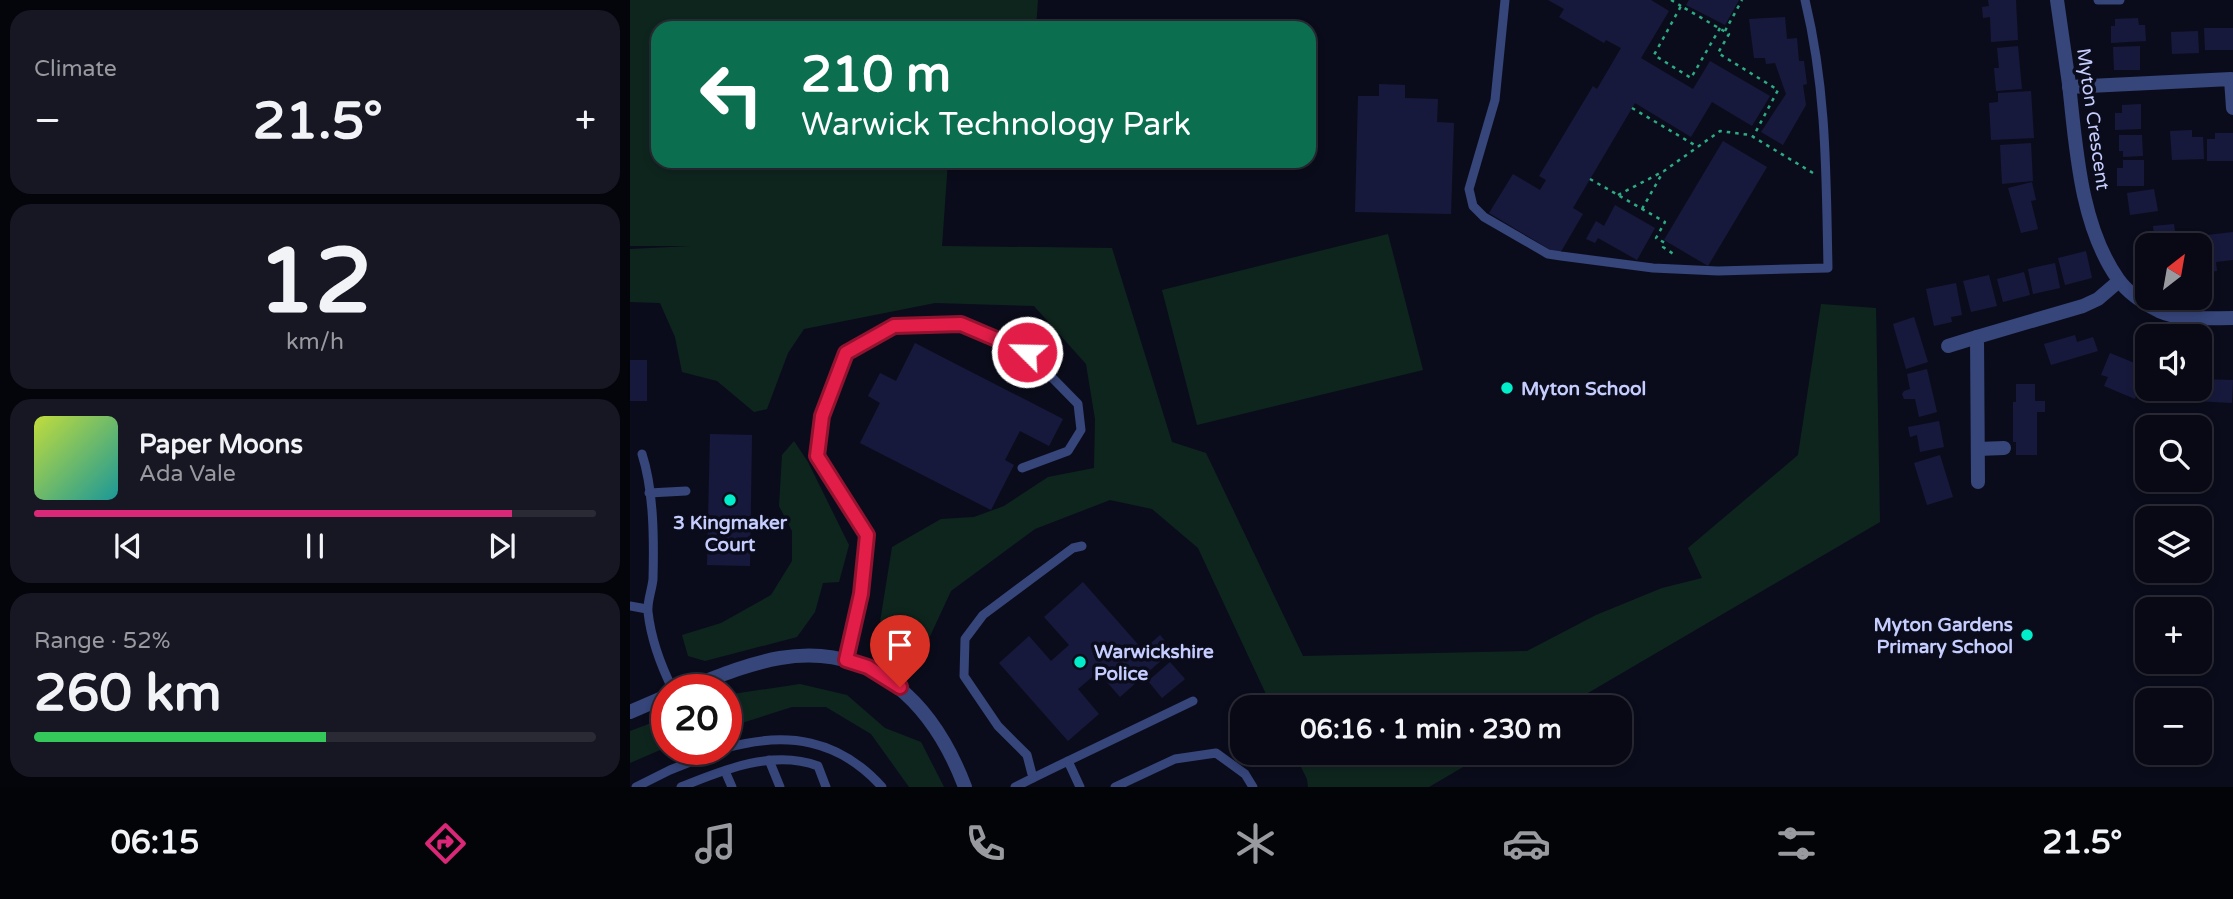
<!DOCTYPE html>
<meta charset="utf-8">
<style>
:root{--surface:#080914;--page:#161722;--text:#f1f3f6;--muted:#989aa0;--line:#292a34;--accent:#db2777}
body{margin:0;font-family:"Varela Round",sans-serif;background:var(--page);color:var(--text);height:100vh;display:flex;flex-direction:column;font-size:26px;white-space:nowrap}
*{box-sizing:border-box;margin:0}
p{font-size:23px;color:var(--muted)}
.icon{flex:none;width:38px;height:38px;fill:none;stroke:currentColor;stroke-width:2;stroke-linecap:round;stroke-linejoin:round}
.map{position:relative;flex:1;overflow:hidden}
.side{display:flex;flex-direction:column;gap:10px;padding:10px;background:#04050b;width:630px}
.side>*{flex:none}
.guide{position:absolute;left:21px;top:21px;width:665px;height:147px;border-radius:21px;box-shadow:0 4px 10px #0003,0 0 0 2px var(--line);background:#0b6e4f;color:#fff;overflow:hidden}
.needle{width:46px;rotate:31deg}
.fabs{position:absolute;left:1505px;top:233px;display:grid;gap:14px}
.fabs a{display:grid;place-items:center;width:77px;height:77px;border-radius:14px;background:var(--surface);box-shadow:0 4px 10px #0003,0 0 0 2px var(--line);font-size:35px}
.speed{position:absolute;left:21px;top:674px;display:flex;gap:14px;font-size:35px;font-weight:700;text-align:center}
.speed>*{display:grid;place-content:center;width:91px;height:91px;border-radius:50%;background:var(--surface);box-shadow:0 4px 10px #0003,0 0 0 2px var(--line);line-height:1}
.speed .limit{border:10px solid #d22;background:#fff;color:#111}
.pin{position:absolute;display:grid;place-items:center;width:60px;height:60px;color:#fff;margin:-72px -30px;border-radius:50% 50% 50% 0;rotate:-45deg;box-shadow:0 0 7px #0007}
.pin .icon{rotate:45deg}
.me{position:absolute;width:77px;margin:-38px;rotate:293deg;stroke-linejoin:round;filter:drop-shadow(0 0 5px #0008)}
.turn{display:flex;align-items:center;gap:24px;height:147px;padding:0 35px;font-size:32px}
.turn .icon{width:91px;height:91px;stroke-width:2.5}
.turn b{display:block;font-size:49px;line-height:60px}
.big{font-size:52px;font-weight:800;line-height:1.1}
.side .widget{flex:1;display:flex;flex-direction:column;justify-content:center;gap:10px;min-width:0;padding:0 24px;border-radius:21px;background:var(--page)}
.side .dial{align-items:center;gap:0}
.dial b{font-size:91px;line-height:1}
.song{display:flex;align-items:center;gap:21px}
.cover{width:84px;height:84px;border-radius:10px;background:linear-gradient(135deg,hsl(70 70% 55%),hsl(180 70% 35%))}
.played{height:7px;border-radius:4px;background:linear-gradient(90deg,var(--accent) 85%,var(--line) 85%)}
.keys{display:flex;justify-content:space-around;direction:ltr}
.heat{display:flex;justify-content:space-between;align-items:center;font-size:38px;direction:ltr}
.charge{height:10px;border-radius:5px;background:linear-gradient(90deg,#34c759 52%,var(--line) 0)}
.trip{position:absolute;left:600px;top:695px;width:402px;height:70px;border-radius:21px;background:var(--surface);box-shadow:0 4px 10px #0003,0 0 0 2px var(--line);font-weight:800;line-height:70px;text-align:center}
.dock{display:flex;height:112px;justify-content:space-around;align-items:center;background:#030408;color:var(--muted)}
.dock .icon{width:49px;height:49px}
.dock .selected{color:var(--accent)}
.dock b{font-size:32px;color:var(--text)}
main{display:flex;flex:1;min-height:0}
.map>svg:first-child{display:block}
</style>
<main>
<section class="side">
<div class="widget"><p>Climate</p>
<div class="heat"><a>−</a><b class="big">21.5°</b><a>+</a></div>
</div>
<div class="widget dial"><b>12</b><p>km/h</p></div>
<div class="widget">
<div class="song"><i class="cover"></i><div><b>Paper Moons</b><p>Ada Vale</p></div></div>
<div class="played"></div>
<div class="keys"><svg class="icon" aria-label="previous" viewBox="0 0 24 24"><path d="M18 5L8 12l10 7zM5 5v14"/></svg><svg class="icon" aria-label="pause" viewBox="0 0 24 24"><path d="M8 5v14M16 5v14"/></svg><svg class="icon" aria-label="next" viewBox="0 0 24 24"><path d="M6 5l10 7-10 7zM19 5v14"/></svg></div>
</div>
<div class="widget"><p>Range · 52%</p><b class="big">260 km</b><div class="charge"></div></div>
</section>
<div class="map">
<svg width="1603" height="787" viewBox="0 0 1603 787">
<rect width="100%" height="100%" fill="#0b0c1b"/>
<g fill="#0e251e">
<path d="M0,0H408L406,28H28V161H318L312,246L482,248L542,442L576,453L673,656L897,651L966,615L1032,588L1072,578L1058,548L1168,455L1191,304L1246,308L1250,522L934,707H642L568,548L522,509L480,500L405,529L321,591L289,660L268,658L250,622L262,547L311,519L344,517L374,506L418,477L464,468L465,419L456,364L404,306L305,303L174,329L158,353L137,409L124,412L87,381L52,372L45,337L30,303L0,302V249L61,246H0Z"/>
<path d="M758,234L793,370L567,425L532,290Z"/>
<path d="M164,441L178,462L219,545L209,582L193,583L185,612L167,637L75,661L58,656L52,635L91,623L141,595L162,561V531L149,506L152,455Z"/>
<path d="M170,684L217,695L255,728L291,742L314,787H279L241,734L196,707H162L96,728V695Z"/>
<path d="M37,717V747L0,763V731Z"/>
<path d="M664,753H857L799,787H678L677,779Z"/>
</g>
<g fill="#17193c">
<path d="M918,0H1021L1039,11L1011,58L1063,89L1080,61L1140,96L1122,126L1082,102L1061,137L1005,103L943,208L953,214L929,255L859,213L883,174L910,190L916,180L909,176L963,86L967,89L991,48L976,40L974,43L929,17L934,9Z"/>
<path d="M1059,0H1109L1095,25L1056,5Z"/>
<path d="M1358,0H1386L1388,40L1361,42L1360,17L1353,18L1352,7L1359,6Z"/>
<path d="M1155,17L1157,39L1167,38L1169,61H1174L1177,84L1173,85L1176,105L1153,145L1131,132L1156,94L1145,63L1136,64L1135,58H1124L1119,19Z"/>
<path d="M1508,18L1509,25H1515L1516,41L1481,43V26H1485V19Z"/>
<path d="M1574,28H1603V50H1575Z"/>
<path d="M1568,31L1569,53L1542,54L1541,32Z"/>
<path d="M1388,46L1392,89L1366,91L1364,68H1369L1367,48Z"/>
<path d="M1510,46V70H1484L1483,47Z"/>
<path d="M749,84L775,85V98L808,99L807,122L824,123L821,214L725,212L728,96H749Z"/>
<path d="M1401,91L1404,138L1361,140L1359,103L1368,102V93Z"/>
<path d="M1511,104V129L1485,130V113H1492V105Z"/>
<path d="M1562,130V137H1573L1574,159L1542,160L1540,131Z"/>
<path d="M1585,133H1603V161H1577V139H1585Z"/>
<path d="M1489,135H1512L1513,156L1493,157V151H1489Z"/>
<path d="M1093,141L1137,167L1078,266L1034,240Z"/>
<path d="M1401,143L1403,181L1372,184L1370,145Z"/>
<path d="M1493,160H1514V186H1487V168H1493Z"/>
<path d="M1402,182L1406,200L1401,201L1408,229L1391,233L1378,188Z"/>
<path d="M1524,189L1528,211L1500,215L1497,193Z"/>
<path d="M985,205L1025,228L1007,260L968,238L965,243L956,239L966,221L974,226Z"/>
<path d="M1544,224L1546,240L1561,239L1562,245H1525L1523,226Z"/>
<path d="M1603,232V260L1586,262L1587,271L1571,273L1570,245H1568L1567,239L1578,238L1577,235Z"/>
<path d="M1456,251L1462,278L1435,285L1428,258Z"/>
<path d="M1425,263L1430,288L1403,294L1398,269Z"/>
<path d="M1394,272L1400,295L1373,302L1367,279Z"/>
<path d="M1359,275L1367,306L1341,312L1333,281Z"/>
<path d="M1326,283L1332,315L1321,317L1322,322L1304,326L1296,289Z"/>
<path d="M1284,317L1298,362L1276,369L1263,324Z"/>
<path d="M1445,335L1447,342L1463,337L1468,351L1421,365L1414,344Z"/>
<path d="M285,343L433,419L419,446L390,431L375,460L384,465L361,510L230,443L250,403L238,396L250,373L266,381Z"/>
<path d="M1480,353L1517,368L1505,399L1474,386L1478,377L1471,375Z"/>
<rect x="0" y="360" width="17" height="41"/>
<path d="M1297,369L1307,412L1289,417L1285,399H1274L1272,394L1274,391L1280,389L1277,374Z"/>
<path d="M1570,379L1603,380L1602,403L1564,401L1565,388H1570Z"/>
<path d="M1386,384H1405V401H1415V412H1407V455H1386V442H1383V402H1386Z"/>
<path d="M1519,388H1559L1558,398L1518,395Z"/>
<path d="M1309,421L1314,447L1290,452L1287,435L1280,437L1278,427Z"/>
<path d="M80,434L122,435L120,566L77,565Z"/>
<path d="M1310,455L1323,497L1297,505L1284,463Z"/>
<path d="M453,582L513,650L530,635L543,650L490,697L468,672L448,689L469,714L438,741L369,663L399,636L421,661L439,645L414,617Z"/>
<path d="M540,662L555,679L532,698L518,681Z"/>
</g>
<g fill="none" stroke-linecap="round" stroke-linejoin="round">
<g stroke="#2dab83" stroke-width="2.5" stroke-dasharray="3.5 5" stroke-linecap="butt">
<path d="M1041,0L1051,6"/>
<path d="M1090,28L1061,78L1024,55L1051,6L1099,34L1088,53L1148,90L1123,137"/>
<path d="M1095,31L1112,0"/>
<path d="M1002,108L1068,147"/>
<path d="M960,179L1035,222L1026,238L1035,243L1033,247L1045,255"/>
<path d="M988,195L1034,171L1090,131L1120,135L1183,173"/>
<path d="M1012,209L1033,172"/>
</g>
<g stroke="#36457a" stroke-width="9">
<path d="M875,0L865,100L839,189L843,206L854,217L918,254L931,256L1023,268L1088,271L1198,268C1196,176 1197,91 1175,0"/>
<path d="M1468,0H1490"/>
<path d="M12,454C24,491 24,541 23,579C22,590 17,601 18,612C21,639 31,666 43,690"/>
<path d="M19,493L56,491"/>
<path d="M0,606L17,609"/>
<path d="M216,660L231,594L237,535L187,456L192,416L217,353L264,326L332,324L397,352L448,404L451,430L438,451L392,468"/>
<path d="M96,748C157,731 209,739 252,787"/>
<path d="M139,760L150,787"/>
<path d="M438,761L563,701"/>
<path d="M95,771L102,787"/>
<path d="M403,778L438,761L450,787"/>
<path d="M6,787L40,770L93,749"/>
<path d="M51,787C93,770 143,749 188,766L196,787"/>
<path d="M385,787L403,778L397,755L368,726L334,676L335,639L353,615L443,548L452,546"/>
<path d="M485,787L545,759L586,753L615,774L623,787"/>
</g>
<g stroke="#36457a" stroke-width="14">
<path d="M1427,0C1431,28 1435,56 1439,84C1446,147 1450,225 1488,279C1497,292 1514,304 1529,311C1552,321 1579,318 1603,318"/>
<path d="M1439,87L1601,79L1603,108"/>
<path d="M1318,346L1347,337"/>
<path d="M1348,449L1374,448"/>
<path d="M1348,482L1347,337L1453,306L1468,299L1489,281"/>
<path d="M53,690C84,678 116,664 150,658C244,642 304,705 335,787"/>
<path d="M0,712L37,696"/>
</g>
</g>
<g fill="none" stroke-linecap="round" stroke-linejoin="round">
<g stroke="#92132f" stroke-width="18">
<path id="route" d="M270,687L238,667L216,660L231,594L237,535L187,456L192,416L216,353L264,326L331,324L397,352"/>
</g>
<use href="#route" stroke="#e11d48" stroke-width="12"/>
</g>
<g fill="#02eeca" stroke="#0b0c1b" stroke-width="2.5">
<circle cx="877" cy="388" r="7"/>
<circle cx="100" cy="500" r="7"/>
<circle cx="1397" cy="635" r="7"/>
<circle cx="450" cy="662" r="7"/>
</g>
<g text-anchor="middle" stroke-width="7" stroke-linejoin="round" paint-order="stroke">
<g font-size="19" fill="#c5cdff" stroke="#0b0c1b">
<text transform="translate(1464 119) rotate(82)" y="7">Myton Crescent</text>
</g>
<g font-size="19" font-weight="bold" fill="#c5cdff" stroke="#0b0c1b" text-anchor="start">
<text x="891" y="395">Myton School</text>
<text x="100" y="529" text-anchor="middle">3 Kingmaker<tspan x="100" dy="22">Court</tspan></text>
<text x="1383" y="631" text-anchor="end">Myton Gardens<tspan x="1383" dy="22">Primary School</tspan></text>
<text x="464" y="658">Warwickshire<tspan x="464" dy="22">Police</tspan></text>
</g>
</g>
</svg>
<div class="fabs">
<a><svg class="needle" viewBox="-14 -14 28 28"><path d="M0-13l5 13h-10z" fill="#e53935"/><path d="M0 13l5-13h-10z" fill="#989aa0"/></svg></a>
<a><svg class="icon" aria-label="sound" viewBox="0 0 24 24"><path d="M4 9h4l5-4v14l-5-4H4zM17 9q2 3 0 6"/></svg></a>
<a><svg class="icon" aria-label="search" viewBox="0 0 24 24"><circle cx="10" cy="10" r="6"/><path d="M15 15l6 6"/></svg></a>
<a><svg class="icon" aria-label="layers" viewBox="0 0 24 24"><path d="M12 4l9 5-9 5-9-5zM3 14l9 5 9-5"/></svg></a>
<a>+</a>
<a>−</a>
</div>
<div class="speed"><div class="limit">20</div></div>
<div class="pin" style="left:270px;top:687px;background:#d93025"><svg class="icon" aria-label="arrive" viewBox="0 0 24 24"><path d="M6 21V4h12l-3 4 3 4H6"/></svg></div>
<svg class="me" style="left:397px;top:352px" viewBox="-20 -20 40 40"><circle r="17" fill="#e11d48" stroke="#fff" stroke-width="3"/><path d="M0-11L8 9 0 5-8 9z" fill="#fff"/></svg>
<div class="trip">06:16 · 1 min · 230 m</div>
<div class="guide">
<div class="turn"><svg class="icon" aria-label="left" viewBox="0 0 24 24"><path d="M17 20v-9H6M10 6l-5 5 5 5"/></svg><div><b>210 m</b>Warwick Technology Park</div></div>
</div>
</div>
</main>
<nav class="dock">
<b>06:15</b>
<svg class="icon selected" aria-label="directions" viewBox="0 0 24 24"><path d="M12 3l9 9-9 9-9-9zM9 14v-3h6M13 9l2 2-2 2"/></svg>
<svg class="icon" aria-label="music" viewBox="0 0 24 24"><path d="M9 18V5l10-2v13"/><circle cx="6" cy="18" r="3"/><circle cx="16" cy="16" r="3"/></svg>
<svg class="icon" aria-label="phone" viewBox="0 0 24 24"><path d="M5 4h4l2 5-3 2q2 4 5 5l2-3 5 2v4C11 20 4 13 5 4z"/></svg>
<svg class="icon" aria-label="climate" viewBox="0 0 24 24"><path d="M12 3v18M4 7l16 10M4 17L20 7"/></svg>
<svg class="icon" aria-label="car" viewBox="0 0 24 24"><path d="M5 17H2v-5l4-1 3-4h7l3 4 3 1v5h-3M9 17h6M6 11h13"/><circle cx="7" cy="17" r="2"/><circle cx="17" cy="17" r="2"/></svg>
<svg class="icon" aria-label="filters" viewBox="0 0 24 24"><path d="M4 7h16M4 17h16"/><circle cx="9" cy="7" r="2"/><circle cx="15" cy="17" r="2"/></svg>
<b>21.5°</b>
</nav>
